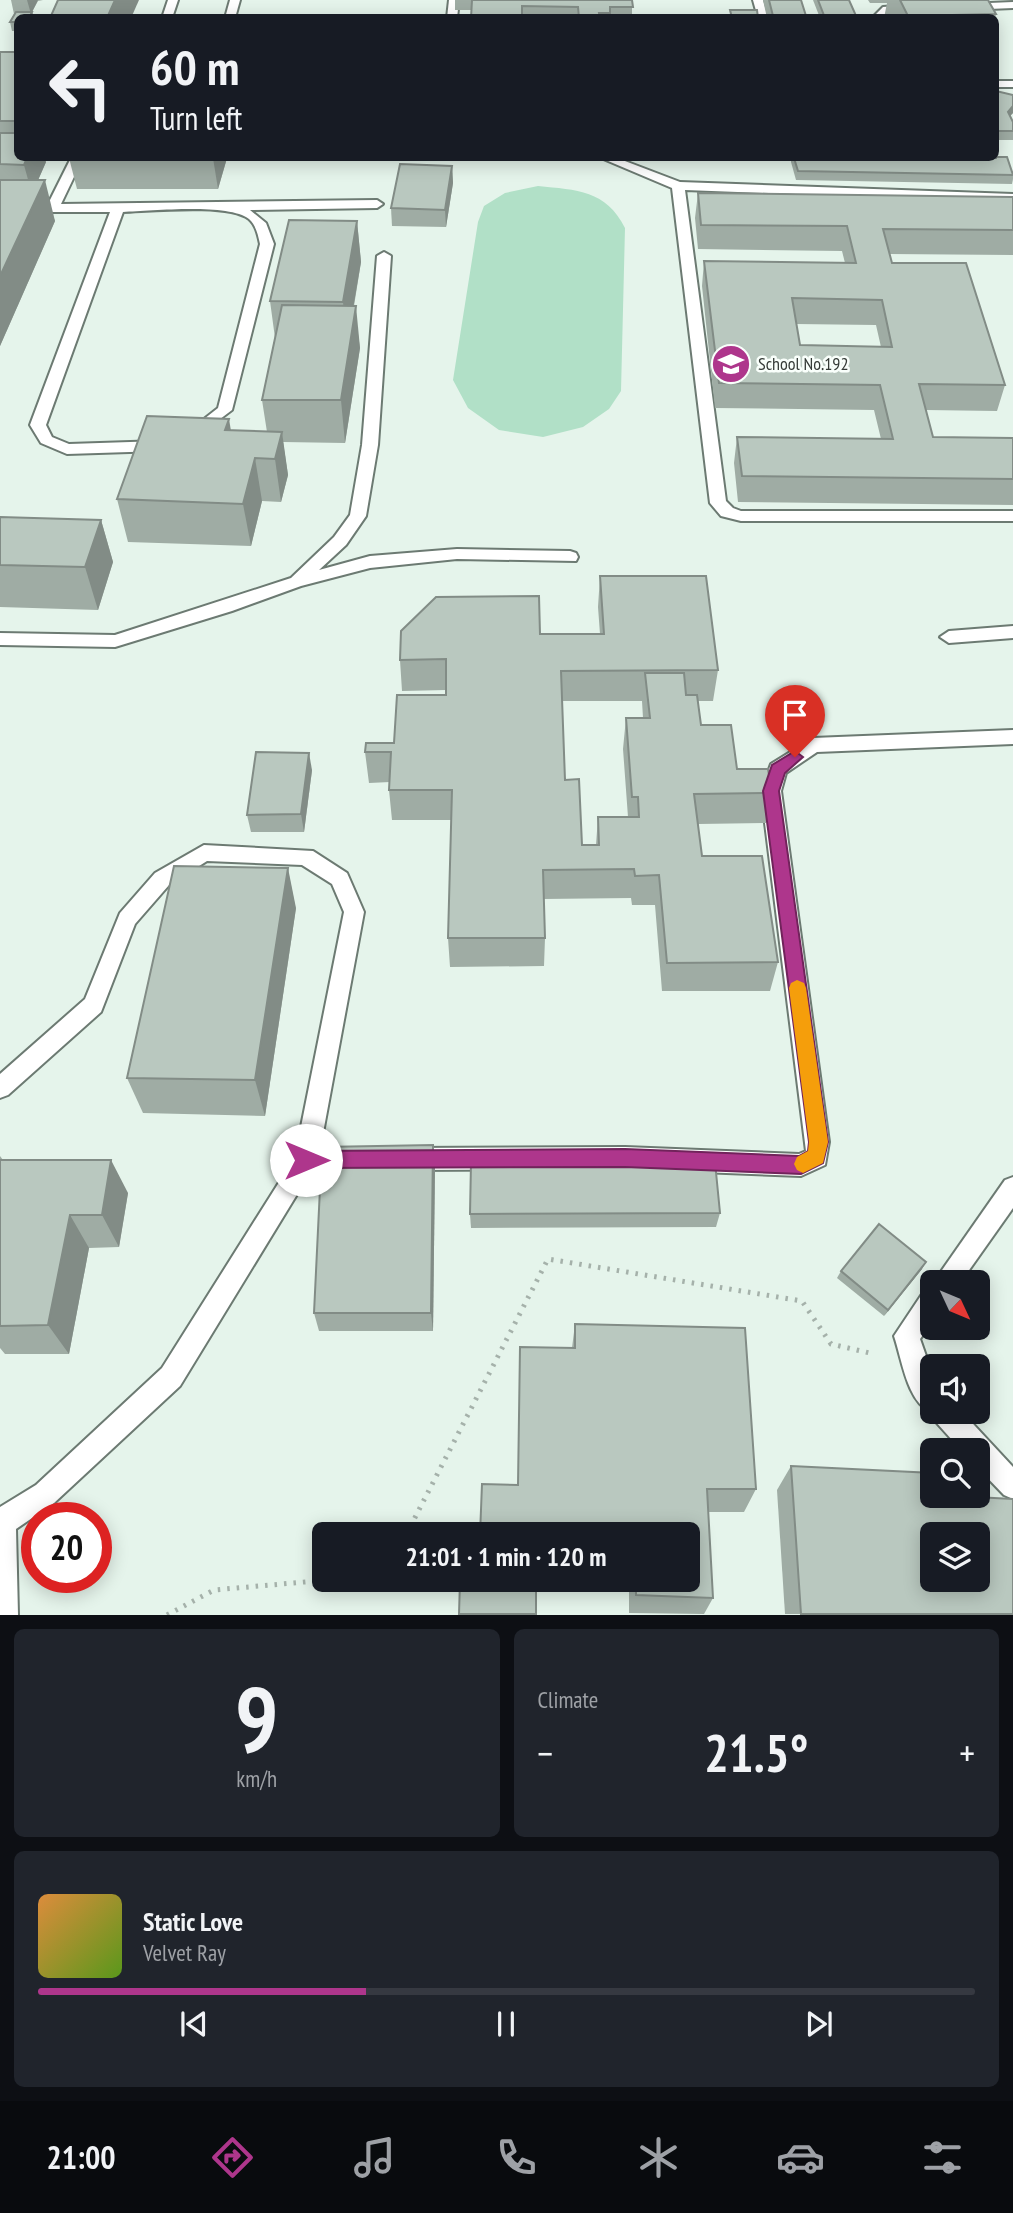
<!DOCTYPE html>
<meta charset="utf-8">
<style>
:root{--surface:#171b24;--page:#20242c;--text:#f1f3f6;--muted:#9ea1a6;--line:#363941;--accent:#ae368c}
body{margin:0;font-family:"PT Sans Narrow",sans-serif;background:var(--page);color:var(--text);height:100vh;display:flex;flex-direction:column;font-size:26px;white-space:nowrap}
*{box-sizing:border-box;margin:0}
p{font-size:23px;color:var(--muted)}
.icon{flex:none;width:38px;height:38px;fill:none;stroke:currentColor;stroke-width:2;stroke-linecap:round;stroke-linejoin:round}
.map{position:relative;height:1615px;overflow:hidden}
.drawer{display:flex;flex-direction:column;gap:14px;padding:14px;background:#0d0f14;flex:1}
.drawer>*{flex:none}
.top-card{position:absolute;left:14px;top:14px;width:985px;height:147px;border-radius:10px;box-shadow:0 4px 18px #0003;background:#171b24;color:var(--text);overflow:hidden}
.needle{width:46px;rotate:134deg}
.controls{position:absolute;left:920px;top:1270px;display:grid;gap:14px}
.controls a{display:grid;place-items:center;width:70px;height:70px;border-radius:10px;background:var(--surface);box-shadow:0 4px 18px #0003;font-size:35px}
.speed{position:absolute;left:21px;top:1502px;display:flex;gap:14px;font-size:35px;font-weight:700;text-align:center}
.speed>*{display:grid;place-content:center;width:91px;height:91px;border-radius:50%;background:var(--surface);box-shadow:0 4px 18px #0003;line-height:1}
.speed .limit{border:10px solid #d22;background:#fff;color:#111}
.pin{position:absolute;display:grid;place-items:center;width:60px;height:60px;color:#fff;margin:-72px -30px;border-radius:50% 50% 50% 0;rotate:-45deg;box-shadow:0 0 7px #0007}
.pin .icon{rotate:45deg}
.me{position:absolute;width:77px;margin:-38px;rotate:90deg;stroke-linejoin:round;filter:drop-shadow(0 0 5px #0008)}
.turn{display:flex;align-items:center;gap:24px;height:147px;padding:0 21px;font-size:32px}
.turn .icon{width:91px;height:91px;stroke-width:2.5}
.turn b{display:block;font-size:49px;line-height:60px}
.big{font-size:52px;font-weight:600;line-height:1.1}
.drawer .tile{flex:1;display:flex;flex-direction:column;justify-content:center;gap:10px;min-width:0;padding:0 24px;border-radius:10px;background:var(--page)}
.drawer .dial{align-items:center;gap:0}
.dial b{font-size:91px;line-height:1}
.song{display:flex;align-items:center;gap:21px}
.cover{width:84px;height:84px;border-radius:10px;background:linear-gradient(135deg,hsl(30 70% 55%),hsl(90 70% 35%))}
.played{height:7px;border-radius:4px;background:linear-gradient(90deg,var(--accent) 35%,var(--line) 35%)}
.keys{display:flex;justify-content:space-around;direction:ltr}
.heat{display:flex;justify-content:space-between;align-items:center;font-size:38px;direction:ltr}
.drawer .tiles{flex:1;display:grid;gap:14px;grid-template-columns:1fr 1fr}
.tile:last-child{grid-column:span 2}
.trip{position:absolute;left:312px;top:1522px;width:388px;height:70px;border-radius:10px;background:var(--surface);box-shadow:0 4px 18px #0003;font-weight:600;line-height:70px;text-align:center}
.tabs{display:flex;height:112px;justify-content:space-around;align-items:center;background:#090b0e;color:var(--muted)}
.tabs .icon{width:49px;height:49px}
.tabs .on{color:var(--accent)}
.tabs b{font-size:32px;color:var(--text)}
.map>svg:first-child{display:block}
</style>
<div class="map">
<svg width="1013" height="1615" viewBox="0 0 1013 1615">
<rect width="100%" height="100%" fill="#e5f4eb"/>
<path fill="#b1e0c7" d="M538,186C577,190 606,190 625,228L621,391L609,409L583,427L543,437L499,430L468,408L453,380L478,222L484,206L505,193Z"/>
<g fill="none" stroke-linecap="round" stroke-linejoin="round">
<g stroke="#6c7a72" stroke-width="4">
<g id="lane">
<path d="M168,0H178L172,18H162Z"/>
<path d="M230,0H240L235,18H225Z"/>
<path d="M449,0H459L457,18H447Z"/>
<path d="M753,0H763L768,18H758Z"/>
<path d="M1013,2V8L965,10L960,7L965,4Z"/>
<path d="M910,5L914,6V10L890,12L884,18H872L883,7Z"/>
<rect x="996" y="81" width="17" height="6"/>
<path d="M71,158H83L61,204L377,200L383,204L377,208L250,210L266,223L274,244L232,410L195,438L190,436L187,433L190,430L218,408L260,244C258,235 256,225 249,219C228,203 152,211 123,212L46,425L52,437L69,444L161,441L169,446L161,451L67,454L41,443L30,425L110,212H0V204H48Z"/>
<path d="M601,158H617L680,182L1013,194V202L685,190L726,501L733,508L741,511H1013V521H741L721,516L710,503L672,188Z"/>
<path d="M384,252L391,256L378,445L366,516L346,545L319,570L370,556L457,549L570,551L576,553L578,557L576,561L457,559L370,568L301,586L232,611L115,647L0,645V633L115,635L291,578L334,537L350,515L362,445L377,256Z"/>
<path d="M1013,626V638L949,643L940,637L949,631Z"/>
<path d="M1013,730V744L817,752L786,773L781,791L829,1142L825,1165L801,1176L625,1169L408,1170L400,1167L396,1159L400,1151L408,1148L625,1147L799,1154L806,1151L761,791L771,764L813,738Z"/>
<path d="M204,845L313,851L347,873L364,912L318,1160L180,1386L54,1503L16,1529L18,1615H0V1507L36,1485L162,1368L295,1157L344,912L332,884L302,865L207,861L169,885L135,924L101,1012L8,1095L0,1098V1074L85,999L120,913L155,873Z"/>
<path d="M1013,1177V1208L960,1283H933L1005,1180Z"/>
<path d="M933,1288V1321L920,1339L933,1376V1412H962L1013,1467V1499L1004,1495L978,1468V1451H962L935,1421L931,1412C907,1402 902,1359 894,1336L924,1291Z"/>
</g>
</g>
<g stroke="#a5b1aa" stroke-width="5" stroke-dasharray="2.5 7" stroke-linecap="butt">
<path d="M406,1535L548,1259L802,1301L831,1344L874,1354"/>
<path d="M167,1615L214,1590L327,1580"/>
</g>
<use href="#lane" fill="#fff" fill-rule="evenodd"/>
</g>
<g fill="#9faca4" fill-rule="evenodd">
<path d="M11,0H43L38,1L32,12L34,18H18V31H12L10,22L14,14Z"/>
<path d="M455,0H632V18H471V10H455Z"/>
<path d="M763,0H801L805,18H767Z"/>
<path d="M813,0H849L857,18H820Z"/>
<path d="M868,0H988L996,14L995,18H884L887,3H870Z"/>
<path d="M0,52H18V158L46,162L38,180L55,221L0,346Z"/>
<path d="M996,91L1013,95V113L1010,116L1013,122V140H996Z"/>
<path d="M69,158H227L218,189H77Z"/>
<path d="M237,158H333L332,161H238Z"/>
<path d="M791,158H996L1013,172V179L1012,184L796,180L791,162Z"/>
<path d="M452,166L453,183L446,227L392,226L391,208Z"/>
<path d="M698,193L1013,197V255L889,254L892,263L1005,385L997,411L926,410L933,437L1013,438V505L738,502L734,463L737,437L881,439L874,410L715,408L702,286L704,261L845,263L842,251L698,249L695,218ZM796,324L876,325L881,347L800,345Z"/>
<path d="M357,221L361,262L354,306L360,348L345,443L283,442L288,475L281,502L262,501L251,546L128,542L117,499L231,431L267,432L262,400L275,338L270,301Z"/>
<path d="M0,517L101,520L113,562L98,610L0,607Z"/>
<path d="M600,576L718,670L713,701H698L701,725L737,769L772,793L766,823L698,824L702,856L778,962L770,991H662L655,905H632L631,898L543,899L545,938L544,966L450,967L448,938L451,820H392L389,790L390,782L369,783L365,752L394,743L446,695V690L402,691L400,660L540,634H600L598,607ZM562,701H642L643,718H626L623,749L628,817H598L596,845H582L565,780Z"/>
<path d="M312,770L304,832H251L247,815Z"/>
<path d="M296,908L265,1116L143,1113L127,1078Z"/>
<path d="M433,1145L435,1166L433,1331H319L314,1313Z"/>
<path d="M0,1156L3,1160L128,1193L119,1247L89,1248L69,1354H5L0,1348Z"/>
<path d="M720,1213L716,1227L471,1228L470,1214Z"/>
<path d="M922,1269L884,1316L837,1278L841,1271Z"/>
<path d="M575,1324L756,1489L744,1512H708L713,1598L704,1614L629,1613V1586L481,1581L688,1580L572,1348Z"/>
<path d="M791,1466L933,1496L1013,1614H785L777,1490Z"/>
</g>
<g fill="#828c86">
<path d="M27,0H38L32,12L34,18H29L31,14Z"/>
<path d="M115,0H139L131,18H107Z"/>
<path d="M1013,106V113L1005,121L1008,112Z"/>
<path d="M27,158H45L46,162L32,194L24,165Z"/>
<path d="M213,158H227L218,189Z"/>
<path d="M452,166L453,183L446,227L445,210Z"/>
<path d="M45,180L55,221L0,346V276Z"/>
<path d="M357,221L361,262L347,344L343,302Z"/>
<path d="M356,306L360,348L345,443L341,400Z"/>
<path d="M229,419L236,461L225,430Z"/>
<path d="M282,432L288,475L281,502L275,459Z"/>
<path d="M255,458L262,501L251,546L243,504Z"/>
<path d="M101,520L113,562L98,610L85,567Z"/>
<path d="M309,753L312,770L304,832L301,814Z"/>
<path d="M288,868L296,908L265,1116L255,1080Z"/>
<path d="M433,1145L435,1166L433,1331L431,1313Z"/>
<path d="M111,1160L128,1193L119,1247L102,1215Z"/>
<path d="M70,1215L89,1248L69,1354L48,1325Z"/>
<path d="M926,1262L922,1269L884,1316L888,1310Z"/>
</g>
<g fill="#b9c8bf" stroke="#828c86" stroke-width="2" fill-rule="evenodd">
<path d="M58,0H115L107,18H50Z"/>
<path d="M472,0H632L633,7H610V13H599L600,18H579L578,7L522,6V18H471Z"/>
<path d="M769,0H801L806,16H773Z"/>
<path d="M818,0H849L857,18H825Z"/>
<path d="M900,0H988L996,14L908,16Z"/>
<path d="M730,10H757L758,18H732Z"/>
<path d="M16,12H32L29,18H18V22H10Z"/>
<path d="M309,17H333V18Z"/>
<rect x="0" y="52" width="18" height="69"/>
<path d="M996,91L1013,95V106L1008,112L1013,122V131H996Z"/>
<path d="M0,133H18V158H27L24,165L0,164Z"/>
<path d="M996,157H1007L1013,175L798,171L794,158H996Z"/>
<path d="M400,164L452,166L445,210L391,208Z"/>
<path d="M0,180H45L0,276Z"/>
<path d="M698,193L1013,197V230L883,229L892,263H966L1005,385L919,384L933,437L1013,438V479L742,476L737,437L893,439L880,385L719,383L704,261L856,263L847,226L701,225ZM792,298L882,300L892,347L800,345Z"/>
<path d="M289,220L357,221L343,302L270,301Z"/>
<path d="M282,305L356,306L341,400H262Z"/>
<path d="M147,416L229,419L225,430L282,432L275,459L255,458L243,504L117,499Z"/>
<path d="M0,517L101,520L85,567L0,565Z"/>
<path d="M600,576H706L718,670L561,671L565,780L579,779L582,845H599L598,817H639L638,797H632L626,718H650L645,673H684L686,695H697L701,725H731L737,769H768L772,793L694,794L702,856H762L778,962L667,963L659,875L635,876L634,869L543,870L545,938H448L452,790H389L391,752H365L366,743H394L397,695H446V659L400,660L401,631L436,597L539,596L540,634H604Z"/>
<path d="M256,752L309,753L301,814L247,815Z"/>
<path d="M174,866L288,868L255,1080L127,1078Z"/>
<path d="M433,1145L431,1313H314L322,1147Z"/>
<path d="M0,1160H111L102,1215H70L48,1325L0,1326Z"/>
<path d="M715,1162L720,1213L470,1214L471,1163Z"/>
<path d="M879,1224L926,1262L888,1310L841,1271Z"/>
<path d="M575,1324L745,1328L756,1489H707L713,1598L636,1595V1580H688V1535H480L482,1484L518,1485L520,1347L575,1348Z"/>
<path d="M791,1466L933,1473V1496H956L1013,1499V1614H801ZM933,1535H978V1580H933Z"/>
<path d="M460,1581H536V1614H459Z"/>
</g>
<path fill="#ae368c" stroke="#71235b" stroke-width="2" d="M795,751L803,757L785,773L779,791L828,1142L823,1163L801,1174L625,1167L306,1168L299,1166L296,1160L299,1153L306,1151L625,1149L799,1156L808,1151L809,1142L763,791L772,765Z"/>
<path fill="#f59e0b" d="M797,980L804,983L806,988L828,1142L823,1163L803,1173L797,1170L794,1164L797,1157L808,1151L809,1142L789,988L791,983Z"/>
<defs>
<g id="school-disc" transform="scale(2.0125)"><circle r="9.5" fill="#ae368c" stroke="#f9fffb"/><path d="M0-5L7-2L0 1L-7-2ZM-4 1L0 2.5L4 1V4Q0 6-4 4Z" fill="#fff"/></g>
</defs>
<g fill-rule="evenodd">
<use href="#school-disc" x="731" y="364"/>
</g>
<g text-anchor="middle" stroke-width="5" stroke-linejoin="round" paint-order="stroke">
<g font-size="18" fill="#353b37" stroke="#f9fffb" text-anchor="start">
<text x="758" y="370">School No.192</text>
</g>
</g>
</svg>
<div class="controls">
<a><svg class="needle" viewBox="-14 -14 28 28"><path d="M0-13l5 13h-10z" fill="#e53935"/><path d="M0 13l5-13h-10z" fill="#9ea1a6"/></svg></a>
<a><svg class="icon" aria-label="sound" viewBox="0 0 24 24"><path d="M4 9h4l5-4v14l-5-4H4zM17 9q2 3 0 6"/></svg></a>
<a><svg class="icon" aria-label="search" viewBox="0 0 24 24"><circle cx="10" cy="10" r="6"/><path d="M15 15l6 6"/></svg></a>
<a><svg class="icon" aria-label="layers" viewBox="0 0 24 24"><path d="M12 4l9 5-9 5-9-5zM3 14l9 5 9-5"/></svg></a>
</div>
<div class="speed"><div class="limit">20</div></div>
<div class="pin" style="left:795px;top:757px;background:#d93025"><svg class="icon" aria-label="arrive" viewBox="0 0 24 24"><path d="M6 21V4h12l-3 4 3 4H6"/></svg></div>
<svg class="me" style="left:306px;top:1160px" viewBox="-20 -20 40 40"><circle r="19" fill="#fff"/><path d="M0-13L10 11 0 6-10 11z" fill="#ae368c"/></svg>
<div class="trip">21:01 · 1 min · 120 m</div>
<div class="top-card">
<div class="turn"><svg class="icon" aria-label="left" viewBox="0 0 24 24"><path d="M17 20v-9H6M10 6l-5 5 5 5"/></svg><div><b>60 m</b>Turn left</div></div>
</div>
</div>
<section class="drawer">
<div class="tiles">
<div class="tile dial"><b>9</b><p>km/h</p></div>
<div class="tile"><p>Climate</p>
<div class="heat"><a>−</a><b class="big">21.5°</b><a>+</a></div>
</div>
<div class="tile">
<div class="song"><i class="cover"></i><div><b>Static Love</b><p>Velvet Ray</p></div></div>
<div class="played"></div>
<div class="keys"><svg class="icon" aria-label="previous" viewBox="0 0 24 24"><path d="M18 5L8 12l10 7zM5 5v14"/></svg><svg class="icon" aria-label="pause" viewBox="0 0 24 24"><path d="M8 5v14M16 5v14"/></svg><svg class="icon" aria-label="next" viewBox="0 0 24 24"><path d="M6 5l10 7-10 7zM19 5v14"/></svg></div>
</div>
</div>
</section>
<nav class="tabs">
<b>21:00</b>
<svg class="icon on" aria-label="directions" viewBox="0 0 24 24"><path d="M12 3l9 9-9 9-9-9zM9 14v-3h6M13 9l2 2-2 2"/></svg>
<svg class="icon" aria-label="music" viewBox="0 0 24 24"><path d="M9 18V5l10-2v13"/><circle cx="6" cy="18" r="3"/><circle cx="16" cy="16" r="3"/></svg>
<svg class="icon" aria-label="phone" viewBox="0 0 24 24"><path d="M5 4h4l2 5-3 2q2 4 5 5l2-3 5 2v4C11 20 4 13 5 4z"/></svg>
<svg class="icon" aria-label="climate" viewBox="0 0 24 24"><path d="M12 3v18M4 7l16 10M4 17L20 7"/></svg>
<svg class="icon" aria-label="car" viewBox="0 0 24 24"><path d="M5 17H2v-5l4-1 3-4h7l3 4 3 1v5h-3M9 17h6M6 11h13"/><circle cx="7" cy="17" r="2"/><circle cx="17" cy="17" r="2"/></svg>
<svg class="icon" aria-label="filters" viewBox="0 0 24 24"><path d="M4 7h16M4 17h16"/><circle cx="9" cy="7" r="2"/><circle cx="15" cy="17" r="2"/></svg>
</nav>
